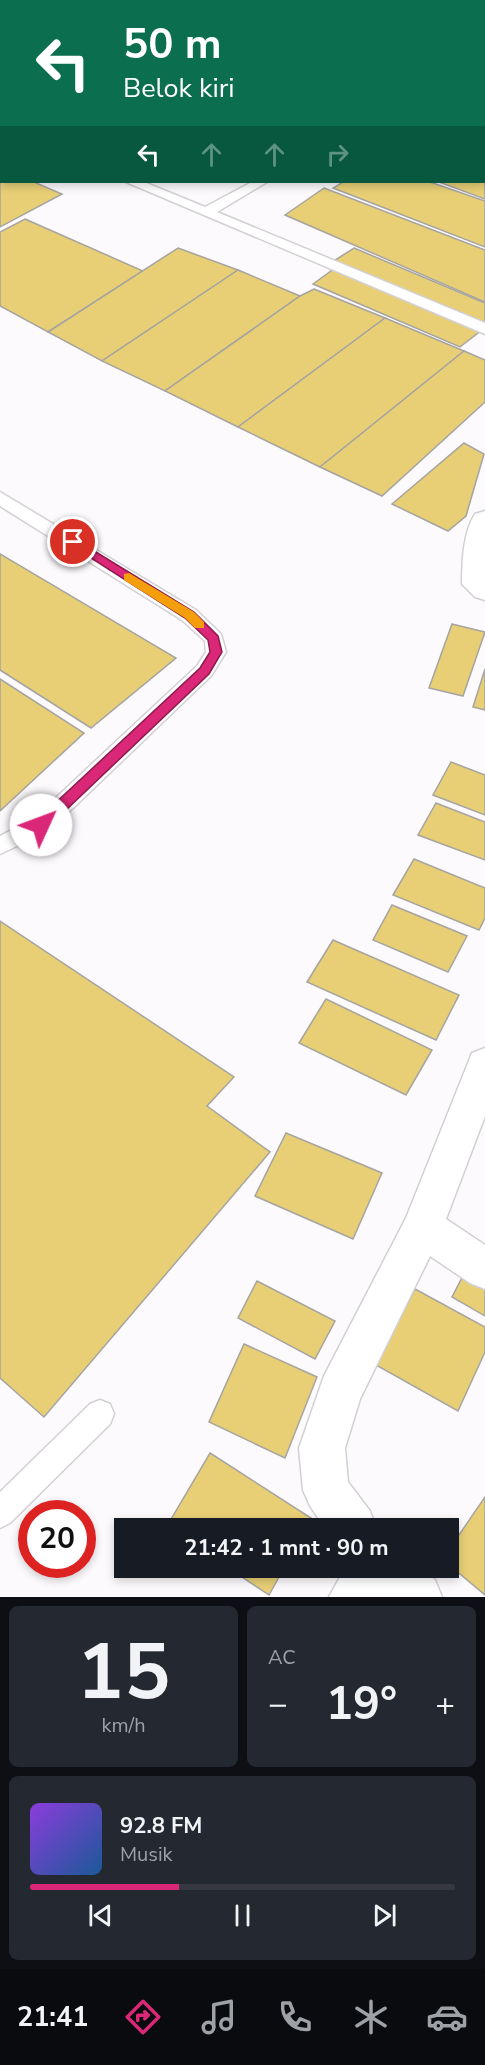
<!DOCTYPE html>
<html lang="id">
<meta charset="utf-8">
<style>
:root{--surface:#171b24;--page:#242831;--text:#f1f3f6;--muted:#9ea1a6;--line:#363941;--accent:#db2777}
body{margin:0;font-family:"Nunito Sans",sans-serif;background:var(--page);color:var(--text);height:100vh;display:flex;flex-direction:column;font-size:22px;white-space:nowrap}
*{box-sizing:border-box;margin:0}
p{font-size:20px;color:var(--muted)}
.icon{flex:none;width:33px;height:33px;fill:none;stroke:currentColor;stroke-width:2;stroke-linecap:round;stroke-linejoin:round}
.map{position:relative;height:1597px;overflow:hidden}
.panel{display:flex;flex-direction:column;gap:9px;padding:9px;background:#0d0f14;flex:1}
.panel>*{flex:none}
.hud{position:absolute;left:0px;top:0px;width:486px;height:183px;box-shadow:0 3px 9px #0003;background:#0b6e4f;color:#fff;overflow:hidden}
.speed{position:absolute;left:18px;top:1500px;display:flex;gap:12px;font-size:30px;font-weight:700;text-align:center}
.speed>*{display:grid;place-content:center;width:78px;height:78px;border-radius:50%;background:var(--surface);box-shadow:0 3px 9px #0003;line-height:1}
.speed .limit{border:9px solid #d22;background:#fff;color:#111}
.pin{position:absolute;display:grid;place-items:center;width:51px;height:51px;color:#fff;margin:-26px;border:3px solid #fff;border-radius:50%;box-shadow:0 2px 6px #0007}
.me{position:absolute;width:66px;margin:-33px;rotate:47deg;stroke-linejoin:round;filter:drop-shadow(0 0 4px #0008)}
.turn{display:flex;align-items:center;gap:21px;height:126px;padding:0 24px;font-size:27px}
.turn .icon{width:78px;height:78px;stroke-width:2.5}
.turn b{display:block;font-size:42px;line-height:51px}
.lanes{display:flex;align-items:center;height:57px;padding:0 24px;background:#0003;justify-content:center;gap:30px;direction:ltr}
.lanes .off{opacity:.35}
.big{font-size:45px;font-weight:700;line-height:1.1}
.panel .widget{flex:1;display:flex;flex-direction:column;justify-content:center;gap:9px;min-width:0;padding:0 21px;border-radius:9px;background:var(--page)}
.panel .dial{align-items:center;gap:0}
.dial b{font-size:78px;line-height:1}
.song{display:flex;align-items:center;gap:18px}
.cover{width:72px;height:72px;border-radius:9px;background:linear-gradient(135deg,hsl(270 70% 55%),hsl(210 70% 35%))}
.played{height:6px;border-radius:3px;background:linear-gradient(90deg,var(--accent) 35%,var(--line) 35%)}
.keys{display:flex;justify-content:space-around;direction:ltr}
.heat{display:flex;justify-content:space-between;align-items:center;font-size:33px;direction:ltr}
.panel .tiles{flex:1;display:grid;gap:9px;grid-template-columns:1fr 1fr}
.widget:last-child{grid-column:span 2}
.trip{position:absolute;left:114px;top:1518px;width:345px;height:60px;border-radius:0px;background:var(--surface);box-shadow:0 3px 9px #0003;font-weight:700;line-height:60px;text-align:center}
.menu{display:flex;height:96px;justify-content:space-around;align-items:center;background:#090b0e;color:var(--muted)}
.menu .icon{width:42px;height:42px}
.menu .on{color:var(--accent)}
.menu b{font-size:27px;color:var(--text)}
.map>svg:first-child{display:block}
</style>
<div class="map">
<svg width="485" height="1597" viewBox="0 0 485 1597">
<rect width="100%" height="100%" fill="#fdfafe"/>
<g fill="#e8cf76" stroke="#a5a4a0" stroke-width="1.5">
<path d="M41,0H100L105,2H38Z"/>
<path d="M112,0H173L170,2Z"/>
<path d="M173,0H251L256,2H170Z"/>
<path d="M264,0H412L417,2H268Z"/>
<rect x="0" y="28" width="2" height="54"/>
<path d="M484,160L485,199L439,182H484Z"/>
<path d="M0,167L2,182H34L62,194L0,227Z"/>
<path d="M343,182H430L485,201V247L333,188Z"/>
<path d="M324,188L485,250V302L285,215Z"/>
<path d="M25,219L143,271L48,332L0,306V232Z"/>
<path d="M178,248L238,270L102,361L48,332Z"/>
<path d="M354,248L485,303V328L332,262Z"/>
<path d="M335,268L482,330L460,347L313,284Z"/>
<path d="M238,270L300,296L165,391L102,361Z"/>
<path d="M314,289L385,318L238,427L165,391L300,296Z"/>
<path d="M385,318L464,351L320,467L238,427Z"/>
<path d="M464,351L485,360V402L382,496L320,467Z"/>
<path d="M464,443L484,454L466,516L448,531L392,504Z"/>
<path d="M0,554L176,658L91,728L0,670Z"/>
<path d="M452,624L485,632L463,696L429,688Z"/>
<path d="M485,669V710L473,707Z"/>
<path d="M0,679L84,733L0,811Z"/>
<path d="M451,762L485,775V815L433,795Z"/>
<path d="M436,803L485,822V860L418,835Z"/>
<path d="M414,859L485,888V918L479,930L393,895Z"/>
<path d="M392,905L467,936L448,972L373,940Z"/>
<path d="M0,921L234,1077L207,1106L270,1152L44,1417L0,1378Z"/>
<path d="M333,940L459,995L436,1040L307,982Z"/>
<path d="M326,999L432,1050L406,1095L299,1043Z"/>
<path d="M286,1133L382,1173L353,1239L255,1196Z"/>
<path d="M466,1270L485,1281V1316L452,1297Z"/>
<path d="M257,1281L335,1321L315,1359L238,1318Z"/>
<path d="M415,1289L485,1327V1352L458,1411L376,1365Z"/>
<path d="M244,1344L317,1377L285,1458L209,1422Z"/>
<path d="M210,1453L311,1518L306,1528H170L167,1526Z"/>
<path d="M485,1497V1595L448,1564V1551Z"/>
<path d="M228,1568H284L269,1595Z"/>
</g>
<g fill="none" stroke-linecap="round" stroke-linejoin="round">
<g stroke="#d2d0d3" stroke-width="3">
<g id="service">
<rect x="484" y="19" width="1" height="8"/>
<rect x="0" y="122" width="2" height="8"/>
<path d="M126,182H144L205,207L252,182H267L217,212L485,323V334Z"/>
<path d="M0,492L196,610L221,634L226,652L211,676L49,831L0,854V836L33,819L197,666L206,652L205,641L182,620L0,506Z"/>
<path d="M100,1400L110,1404L114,1414L110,1424L10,1523L0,1528V1492L90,1404Z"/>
</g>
</g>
<g stroke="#d2d0d3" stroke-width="3">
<g id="minor">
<path d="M485,511V600L475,597L462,584C462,562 463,533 475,514Z"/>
<path d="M485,1048V1116L446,1219L485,1245V1289L470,1283L430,1256L360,1399L345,1448L348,1482L370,1511L376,1528H325L310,1506L303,1490L299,1448L324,1376L406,1218L472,1053Z"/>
<path d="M345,1568H420L435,1580L442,1597H329Z"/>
</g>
</g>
<use href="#service" fill="#fff" fill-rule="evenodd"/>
<use href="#minor" fill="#fff" fill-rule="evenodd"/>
</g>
<path fill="#db2777" stroke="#8e194d" stroke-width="1.5" d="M73,538L194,612L218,636L222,652L209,674L46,829H36V821L200,668L210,652L208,640L185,618L69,544L67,542Z"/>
<path fill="#f59e0b" d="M129,573L194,612L204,622V628H195L185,618L124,580V574Z"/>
</svg>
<div class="speed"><div class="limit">20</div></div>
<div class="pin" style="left:73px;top:542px;background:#d93025"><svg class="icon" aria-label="arrive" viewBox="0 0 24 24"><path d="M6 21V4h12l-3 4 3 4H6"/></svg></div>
<svg class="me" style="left:41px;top:825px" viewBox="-20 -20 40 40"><circle r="19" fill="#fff"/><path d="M0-13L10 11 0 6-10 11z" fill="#db2777"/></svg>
<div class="trip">21:42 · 1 mnt · 90 m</div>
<div class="hud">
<div class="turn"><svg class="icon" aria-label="left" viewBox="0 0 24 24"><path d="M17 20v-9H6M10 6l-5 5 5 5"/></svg><div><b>50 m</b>Belok kiri</div></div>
<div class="lanes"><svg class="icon" aria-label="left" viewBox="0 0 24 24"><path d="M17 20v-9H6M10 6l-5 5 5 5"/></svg><svg class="icon off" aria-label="ahead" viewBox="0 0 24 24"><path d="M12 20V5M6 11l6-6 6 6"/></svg><svg class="icon off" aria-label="ahead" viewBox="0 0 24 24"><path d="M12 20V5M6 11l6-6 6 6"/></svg><svg class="icon off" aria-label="right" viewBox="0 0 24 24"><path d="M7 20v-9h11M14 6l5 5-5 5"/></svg></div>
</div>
</div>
<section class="panel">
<div class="tiles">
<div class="widget dial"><b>15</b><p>km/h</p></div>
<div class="widget"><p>AC</p>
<div class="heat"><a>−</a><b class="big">19°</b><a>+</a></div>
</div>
<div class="widget">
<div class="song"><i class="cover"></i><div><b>92.8 FM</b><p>Musik</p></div></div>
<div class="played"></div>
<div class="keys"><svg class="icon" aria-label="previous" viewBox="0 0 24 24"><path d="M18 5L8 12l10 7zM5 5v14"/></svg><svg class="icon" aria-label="pause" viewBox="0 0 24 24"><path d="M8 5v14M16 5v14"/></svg><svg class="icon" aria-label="next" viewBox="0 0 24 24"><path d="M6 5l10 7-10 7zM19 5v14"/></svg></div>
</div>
</div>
</section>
<nav class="menu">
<b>21:41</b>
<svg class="icon on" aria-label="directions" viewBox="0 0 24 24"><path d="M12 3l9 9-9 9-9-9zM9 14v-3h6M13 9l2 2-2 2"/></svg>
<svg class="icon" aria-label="music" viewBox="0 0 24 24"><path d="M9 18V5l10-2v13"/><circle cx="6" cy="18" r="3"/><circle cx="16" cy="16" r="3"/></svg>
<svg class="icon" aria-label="phone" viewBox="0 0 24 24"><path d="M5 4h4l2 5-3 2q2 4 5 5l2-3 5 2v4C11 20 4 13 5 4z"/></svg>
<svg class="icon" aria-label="climate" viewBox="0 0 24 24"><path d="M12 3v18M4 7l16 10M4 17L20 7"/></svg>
<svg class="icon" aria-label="car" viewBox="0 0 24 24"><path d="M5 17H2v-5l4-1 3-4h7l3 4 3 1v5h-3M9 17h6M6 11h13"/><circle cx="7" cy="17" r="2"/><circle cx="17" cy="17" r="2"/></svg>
</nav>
